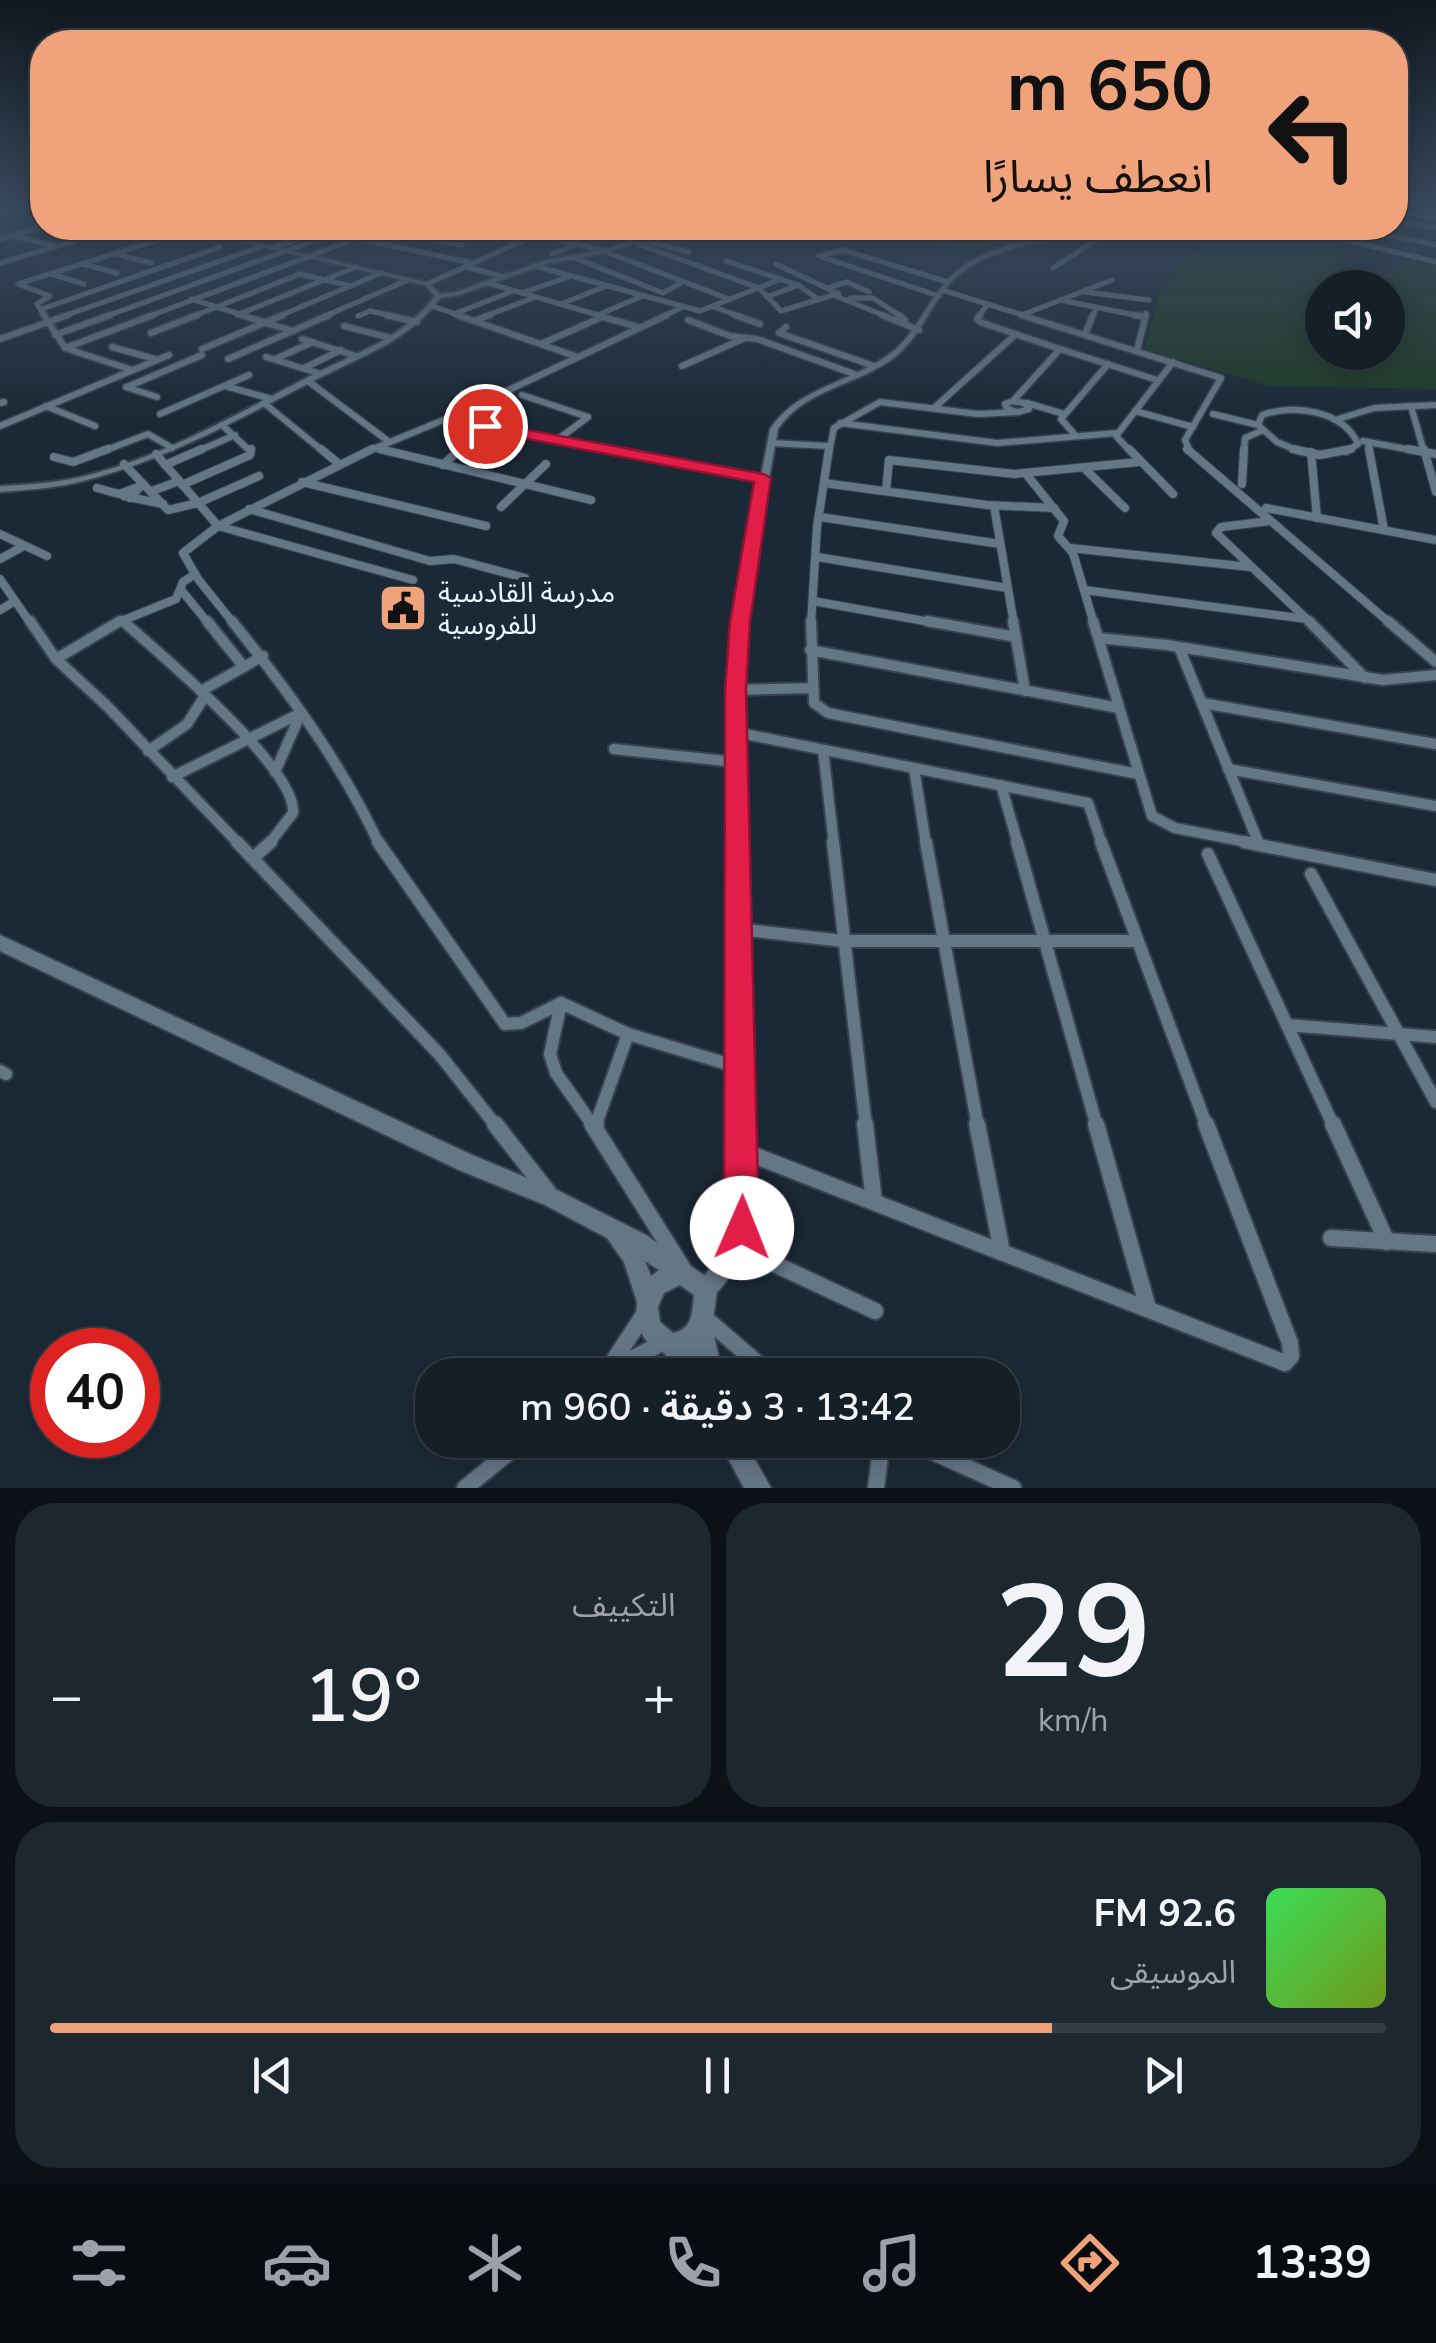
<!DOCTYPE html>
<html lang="ar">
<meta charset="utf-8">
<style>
:root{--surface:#141f28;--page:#1d2730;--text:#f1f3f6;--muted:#9da2a8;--line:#333d45;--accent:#f0a27a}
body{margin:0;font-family:"Nunito Sans","Noto Sans Arabic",sans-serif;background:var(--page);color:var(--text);direction:rtl;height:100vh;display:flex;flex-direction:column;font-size:38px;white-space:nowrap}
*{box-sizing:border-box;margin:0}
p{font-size:32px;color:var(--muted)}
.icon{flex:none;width:55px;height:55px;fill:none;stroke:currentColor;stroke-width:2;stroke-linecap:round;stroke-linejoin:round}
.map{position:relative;height:1488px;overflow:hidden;direction:ltr}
.side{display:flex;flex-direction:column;gap:15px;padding:15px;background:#0b1116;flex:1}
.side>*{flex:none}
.banner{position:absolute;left:30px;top:30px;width:1378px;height:210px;border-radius:40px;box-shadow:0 5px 25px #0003,0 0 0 2px var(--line);direction:rtl;background:#f0a27a;color:#111;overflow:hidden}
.fabs{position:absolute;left:1305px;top:270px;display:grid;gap:20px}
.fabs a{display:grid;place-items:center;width:100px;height:100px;border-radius:50%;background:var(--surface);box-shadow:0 5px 25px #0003,0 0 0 2px var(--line);font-size:50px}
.speed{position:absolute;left:30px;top:1328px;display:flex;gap:20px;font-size:50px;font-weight:700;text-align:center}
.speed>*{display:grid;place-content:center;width:130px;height:130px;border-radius:50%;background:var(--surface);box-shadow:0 5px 25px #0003,0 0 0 2px var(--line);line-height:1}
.speed .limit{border:15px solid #d22;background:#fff;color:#111}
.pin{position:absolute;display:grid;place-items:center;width:85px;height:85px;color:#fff;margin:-42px;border:5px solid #fff;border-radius:50%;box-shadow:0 2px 10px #0007}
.me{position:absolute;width:110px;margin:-55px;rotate:1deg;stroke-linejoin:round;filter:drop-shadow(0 0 8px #0008)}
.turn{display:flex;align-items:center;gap:35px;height:210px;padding:0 30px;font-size:45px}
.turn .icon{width:130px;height:130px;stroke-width:2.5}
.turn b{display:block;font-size:70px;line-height:85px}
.big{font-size:75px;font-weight:600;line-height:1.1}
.side .tile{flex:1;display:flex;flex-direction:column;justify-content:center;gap:15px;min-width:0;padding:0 35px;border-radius:40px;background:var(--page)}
.side .dial{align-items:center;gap:0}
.dial b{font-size:130px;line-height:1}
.song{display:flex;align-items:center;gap:30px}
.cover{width:120px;height:120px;border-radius:15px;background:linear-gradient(135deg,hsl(130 70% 55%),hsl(80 70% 35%))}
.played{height:10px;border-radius:5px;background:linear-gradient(90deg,var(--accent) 75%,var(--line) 75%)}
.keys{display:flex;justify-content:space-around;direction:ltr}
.heat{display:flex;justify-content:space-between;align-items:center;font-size:55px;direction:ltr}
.side .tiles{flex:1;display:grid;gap:15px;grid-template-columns:1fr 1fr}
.tile:last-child{grid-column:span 2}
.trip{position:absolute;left:415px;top:1358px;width:605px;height:100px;border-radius:40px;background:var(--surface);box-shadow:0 5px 25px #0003,0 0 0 2px var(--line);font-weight:600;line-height:100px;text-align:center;direction:rtl}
.tab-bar{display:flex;height:160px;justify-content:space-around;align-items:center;background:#080c10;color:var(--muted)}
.tab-bar .icon{width:70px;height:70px}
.tab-bar .current{color:var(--accent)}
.tab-bar b{font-size:45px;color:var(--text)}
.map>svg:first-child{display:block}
</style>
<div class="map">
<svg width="1436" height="1488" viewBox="0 0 1436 1488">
<rect width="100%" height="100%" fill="#1b2936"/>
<g fill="#1f3b27" fill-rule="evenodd">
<path d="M873,228H981L1012,236L973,252Z"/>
<path d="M1228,236L1302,241L1352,250L1337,263L1389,274L1406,260L1436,266V389L1269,386L1145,349L1161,286L1171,283C1182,257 1200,241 1228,236ZM1322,288H1388V352H1322Z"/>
</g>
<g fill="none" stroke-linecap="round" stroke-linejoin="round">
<g stroke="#38434f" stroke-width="6">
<g id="minor-far5">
<path d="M1402,211L1436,218"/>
<path d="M0,212L22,211"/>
<path d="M35,215L42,217"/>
<path d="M1395,220L1436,228"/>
<path d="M450,228L518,242"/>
<path d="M596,228L689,252"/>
<path d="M1122,228L1150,234"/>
<path d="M1297,228L1436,262"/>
<path d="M1366,230L1436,245"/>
<path d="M536,234L601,250L729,299"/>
<path d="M13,236L56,246"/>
<path d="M0,239L42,227"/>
<path d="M368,241L473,263"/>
<path d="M382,243L407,235L462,245"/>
<path d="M638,244L759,288L781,311L833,295L888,317"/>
<path d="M272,248L330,228"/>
<path d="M116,254L151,263"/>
<path d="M552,254L574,245"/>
<path d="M819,256L843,250L948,282"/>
<path d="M819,256L939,296"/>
<path d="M575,258L663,293L681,283"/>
<path d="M726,261L798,285L818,299"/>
<path d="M0,263L119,228"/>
<path d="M83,264L117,273"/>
<path d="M776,264L839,294"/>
<path d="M535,266L700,311L781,279"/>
<path d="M467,267L504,277"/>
<path d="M1053,268L1098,239L1080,232"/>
<path d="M51,274L84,284"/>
<path d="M488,283L605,317"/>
<path d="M427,284L551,228"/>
<path d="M827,288L847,282L869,292"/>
<path d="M942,290L1029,317"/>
<path d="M1085,292L1149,300"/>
<path d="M522,293L568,277"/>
<path d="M767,297L798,285"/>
<path d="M850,298H873L902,317"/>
<path d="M191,299L249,317"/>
<path d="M1060,300L1145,317"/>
<path d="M561,304L606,286"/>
<path d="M432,306L464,317"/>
<path d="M714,307L742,317"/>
<path d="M42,309L220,247"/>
<path d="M454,314L513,291"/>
<path d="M237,315L356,267"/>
<path d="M598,315L642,296"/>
<path d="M1022,315L1112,280"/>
<path d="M358,316L370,311L397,317"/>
<path d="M45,317L37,304L50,296L18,284L196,228"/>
<path d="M61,317L263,246"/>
<path d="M104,317L349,228"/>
<path d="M147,317L385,228"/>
<path d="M191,317L300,274L350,286"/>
<path d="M277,317L381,273"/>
<path d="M323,317L408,280"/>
<path d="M483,317L533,298"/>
<path d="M661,317L681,308"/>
<path d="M978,317L988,304"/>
<path d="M1092,317L1096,309"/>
<path d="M1145,317L1146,313"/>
</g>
</g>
<g stroke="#38434f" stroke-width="9">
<g id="minor-far4">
<path d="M44,315L65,348L132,370"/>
<path d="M241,315L293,331"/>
<path d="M386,315L417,322"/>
<path d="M457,315L575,356"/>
<path d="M596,315L638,327"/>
<path d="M735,315L760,324"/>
<path d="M882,315L919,330"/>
<path d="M898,315L905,320"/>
<path d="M980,315L977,319L980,322L1060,349"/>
<path d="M1021,315L1221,378L1185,440L1190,452"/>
<path d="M1134,315L1145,317"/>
<path d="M688,320L730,336L757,339L857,375"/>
<path d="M474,321L490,315"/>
<path d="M344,326L391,338"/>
<path d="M786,327L779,333L874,366"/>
<path d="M151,333L197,315"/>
<path d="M1085,334L1093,315"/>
<path d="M55,335L110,315"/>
<path d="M0,339L68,315"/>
<path d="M302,339L356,356"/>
<path d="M541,344L602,317"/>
<path d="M112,347L155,359"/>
<path d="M65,348L153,315"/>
<path d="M202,349L283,315"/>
<path d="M1137,350L1146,315"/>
<path d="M266,357L321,374"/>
<path d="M228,359L329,315"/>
<path d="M275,359L313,342"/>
<path d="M682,366L745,338"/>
<path d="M304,368L341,350"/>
<path d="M308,381L388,441"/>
<path d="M225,386L272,399"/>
<path d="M126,387L157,397"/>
<path d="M127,387L202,355"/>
<path d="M522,395L588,417L557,440"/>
<path d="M1013,401L1060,349L1157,380"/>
<path d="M1013,401L1024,403L1029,409L1018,412L1007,409L1005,404Z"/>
<path d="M0,403L4,402"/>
<path d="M264,403L324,452"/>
<path d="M1027,403L1064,414"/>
<path d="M46,406L95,426"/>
<path d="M1411,406L1424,452"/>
<path d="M934,408L1016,334"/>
<path d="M1135,411L1193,427"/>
<path d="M160,414L249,375"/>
<path d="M1213,414L1258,425"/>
<path d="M457,420L621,452"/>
<path d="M1335,420L1374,408L1436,405"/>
<path d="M840,423L997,443L1117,433"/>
<path d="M222,425L251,452"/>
<path d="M0,426L169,355"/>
<path d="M1075,435L1061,419L1108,364"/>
<path d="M1363,441L1422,452"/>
<path d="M1368,442L1370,452"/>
<path d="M771,443L829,446"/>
<path d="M375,448L390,452"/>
<path d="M101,452L148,434L172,448"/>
<path d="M196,452L235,435"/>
<path d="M366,452L458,414L667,315"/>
<path d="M457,452L485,426"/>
<path d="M829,452L834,428L880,402L978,414L1018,412"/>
<path d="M1131,452L1116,436L1173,362"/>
<path d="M1244,452L1245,438L1261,431"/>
<path d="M1301,452L1277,442L1258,425L1262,415C1294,404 1343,410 1358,444L1346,452"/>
</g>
</g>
<g stroke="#38434f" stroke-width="10">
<g id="minor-far3">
<path d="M321,449L338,463"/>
<path d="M380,449L591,500"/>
<path d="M608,449L763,479"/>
<path d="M1129,449L1173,494"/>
<path d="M1187,449L1391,624"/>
<path d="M1293,449L1320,455L1351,449"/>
<path d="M1369,449L1384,530"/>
<path d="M1408,449L1436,454"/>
<path d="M1424,449L1436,492"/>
<path d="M1311,452L1317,518"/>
<path d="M156,454L218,526L372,449"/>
<path d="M54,457L73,462L108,449"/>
<path d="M124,464L168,510L198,503L259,476"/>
<path d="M165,465L202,449"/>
<path d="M443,465L460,449"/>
<path d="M1084,468L1125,508"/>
<path d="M1026,474L1064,521L1058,536L1073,553L1094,624"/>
<path d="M302,482L486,526"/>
<path d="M824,483L987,505L1054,508"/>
<path d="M1242,484L1244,449"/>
<path d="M182,485L250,455L251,449"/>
<path d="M97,488L119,494L141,486L130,498"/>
<path d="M152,491L179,481"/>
<path d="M886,491L889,460L1014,474L1139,462"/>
<path d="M124,496L163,504"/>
<path d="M994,506L1014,624"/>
<path d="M501,507L546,464"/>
<path d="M1266,508L1436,540"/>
<path d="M249,509L430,561L454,559L525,578"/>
<path d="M820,517L1000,544"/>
<path d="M1270,521L1221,527L1216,533L1312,624"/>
<path d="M0,534L47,556"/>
<path d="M1070,548L1250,567"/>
<path d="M817,557L1007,588"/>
<path d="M0,559L22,547"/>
<path d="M0,579L31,624"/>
<path d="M1084,590L1307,619"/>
<path d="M182,591L209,624"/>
<path d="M813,601L941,624"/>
<path d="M0,610L15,601"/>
<path d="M122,620L126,624"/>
<path d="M114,624L176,599L183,582L195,574"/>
<path d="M234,624L198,579L183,553L218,526L413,580"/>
<path d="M811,624L817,527L829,449"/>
</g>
</g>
<g stroke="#38434f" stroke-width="14">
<g id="minor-far2">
<path d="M30,621L56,659L107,706L239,844"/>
<path d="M123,621C159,653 297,768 293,813L269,844"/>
<path d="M207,621L244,667"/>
<path d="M232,621C288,691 342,764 379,844"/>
<path d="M811,621L814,703L828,713L1138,774"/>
<path d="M927,621L1016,637"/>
<path d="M1013,621L1025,691"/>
<path d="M1093,621L1152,816L1175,828L1257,844"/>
<path d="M1309,621L1365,678"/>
<path d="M1388,621L1436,662"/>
<path d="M1099,638L1167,645L1383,680L1436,675"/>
<path d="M1179,647L1259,844"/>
<path d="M810,650L1119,708"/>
<path d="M56,659L120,621"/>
<path d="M736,690L813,688"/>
<path d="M201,691L263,656"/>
<path d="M1202,703L1436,744"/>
<path d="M735,732L1088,803L1102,844"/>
<path d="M614,749L735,762"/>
<path d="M823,750L834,844"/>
<path d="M148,751L187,724L205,696"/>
<path d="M914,768L926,844"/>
<path d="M1228,769L1436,806"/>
<path d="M172,777L301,713L275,772"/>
<path d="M1001,785L1018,844"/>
</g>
</g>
<g stroke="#38434f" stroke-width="16">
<g id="minor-far1">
<path d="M237,842L440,1055L497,1127"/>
<path d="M378,842L505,1024L521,1023L561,1003L628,1034L741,1068"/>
<path d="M833,842L866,1127"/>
<path d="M926,842L978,1127"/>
<path d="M1017,842L1097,1127"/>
<path d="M1101,842L1207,1127"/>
<path d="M1244,842L1436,880"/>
<path d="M1208,854L1334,1127"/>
<path d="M253,858L271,842"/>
<path d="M1311,874L1436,1102"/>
<path d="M738,929L843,941H1135"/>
<path d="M561,1003L550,1054L556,1073L594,1127"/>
<path d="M1287,1025L1436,1037"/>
<path d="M0,1071L6,1074"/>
<path d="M595,1127L628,1034"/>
</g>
</g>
<g stroke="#38434f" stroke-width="20">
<g id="minor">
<path d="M495,1124L548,1192"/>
<path d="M592,1124L682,1267"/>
<path d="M865,1124L874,1202"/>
<path d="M977,1124L1002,1252"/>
<path d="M1096,1124L1148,1308"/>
<path d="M1333,1124L1387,1242"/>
<path d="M595,1128L596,1124"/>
<path d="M743,1151L1285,1363L1291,1356L1290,1343L1206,1124"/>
<path d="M1331,1238L1436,1244"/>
<path d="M736,1246L875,1311"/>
<path d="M704,1317L771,1375"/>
<path d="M607,1371L645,1313"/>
<path d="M601,1375L662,1343"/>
<path d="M906,1440L1013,1488"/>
<path d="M465,1488L524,1440"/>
<path d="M876,1488L882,1440"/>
</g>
</g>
<g stroke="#38434f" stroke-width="4">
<g id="tertiary">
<path d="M184,228H191L429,283L440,294L456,292L543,261L605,249L678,228H685L601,254L546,264L459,295L440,298C411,339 365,355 321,377C244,416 168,460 83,481C56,488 28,490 0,492V486C26,485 51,483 76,478C161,459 238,413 314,374C358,352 405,337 435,296L425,285Z"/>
<path d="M1085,228H1093C1052,243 1006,244 968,268C935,288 926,333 895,357C859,385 804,389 778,429L751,579L742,684L752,1228C742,1251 730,1288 706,1300L699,1297L696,1290L699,1283L723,1251L732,1228L730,684L741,579L770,429C797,388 848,383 887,356C913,338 924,308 944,284C973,246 1041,237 1085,228Z"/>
</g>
</g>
<g stroke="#38434f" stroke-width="4">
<g id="secondary">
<path d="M0,935L472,1155L559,1191L646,1235L714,1282L717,1290L712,1327L723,1375H678L664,1353L652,1347L644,1338L636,1319L637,1302L624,1262L607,1238L545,1205L459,1170L0,951ZM645,1261L659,1270L651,1276ZM680,1285L694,1295C692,1313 693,1329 673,1333L660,1322L658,1307L664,1293Z"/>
<path d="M718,1440H744L771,1488H744Z"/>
</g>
</g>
<use href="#minor-far5" stroke="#657685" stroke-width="5"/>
<use href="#minor-far4" stroke="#657685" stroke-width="6"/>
<use href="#minor-far3" stroke="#657685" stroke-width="8"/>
<use href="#minor-far2" stroke="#657685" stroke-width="10"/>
<use href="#minor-far1" stroke="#657685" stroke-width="12"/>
<use href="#minor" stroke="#657685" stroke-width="16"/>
<use href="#tertiary" fill="#657685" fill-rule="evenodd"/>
<use href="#secondary" fill="#657685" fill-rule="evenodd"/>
</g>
<linearGradient id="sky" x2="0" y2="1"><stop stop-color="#0f171e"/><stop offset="0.5" stop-color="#39495d"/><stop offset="1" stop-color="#39495d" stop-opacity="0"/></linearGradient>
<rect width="1436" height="420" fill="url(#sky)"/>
<path fill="#e11d48" stroke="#92132f" stroke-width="2.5" d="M485,422L763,474L771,478L750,622L746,690L759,1228L754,1240L742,1245L729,1240L724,1228L725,690L730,622L754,482L480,430L477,426Z"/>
<defs>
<g id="civic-square" transform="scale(2.5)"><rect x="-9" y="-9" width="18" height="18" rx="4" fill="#f0a27a" stroke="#1b2936"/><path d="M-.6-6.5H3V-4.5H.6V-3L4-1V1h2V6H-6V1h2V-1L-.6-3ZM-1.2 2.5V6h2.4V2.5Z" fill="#111"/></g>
</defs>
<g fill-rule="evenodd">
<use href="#civic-square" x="403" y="608"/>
</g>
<g text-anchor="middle" stroke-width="10" stroke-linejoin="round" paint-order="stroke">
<g font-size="28" fill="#ecf6ff" stroke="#1b2936" text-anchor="start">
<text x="438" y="602">مدرسة القادسية<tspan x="438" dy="32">للفروسية</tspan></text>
</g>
</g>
</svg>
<div class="fabs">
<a><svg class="icon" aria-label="sound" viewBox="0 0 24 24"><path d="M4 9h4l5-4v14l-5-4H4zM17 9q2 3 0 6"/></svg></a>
</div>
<div class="speed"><div class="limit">40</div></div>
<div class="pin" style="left:485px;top:426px;background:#d93025"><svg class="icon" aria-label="arrive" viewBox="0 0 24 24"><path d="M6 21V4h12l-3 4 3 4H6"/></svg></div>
<svg class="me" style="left:742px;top:1228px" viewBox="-20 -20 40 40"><circle r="19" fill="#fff"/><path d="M0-13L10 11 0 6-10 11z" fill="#e11d48"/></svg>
<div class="trip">13:42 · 3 دقيقة · 960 m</div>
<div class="banner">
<div class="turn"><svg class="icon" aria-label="left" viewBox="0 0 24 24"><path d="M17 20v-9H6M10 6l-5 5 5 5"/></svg><div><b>650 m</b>انعطف يسارًا</div></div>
</div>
</div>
<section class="side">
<div class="tiles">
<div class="tile dial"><b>29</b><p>km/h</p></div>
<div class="tile"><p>التكييف</p>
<div class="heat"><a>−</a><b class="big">19°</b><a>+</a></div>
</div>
<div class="tile">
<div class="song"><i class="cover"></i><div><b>92.6 FM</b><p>الموسيقى</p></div></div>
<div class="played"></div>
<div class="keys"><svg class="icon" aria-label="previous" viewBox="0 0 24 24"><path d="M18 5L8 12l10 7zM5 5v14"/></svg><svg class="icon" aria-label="pause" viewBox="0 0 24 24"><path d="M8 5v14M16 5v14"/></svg><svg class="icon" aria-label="next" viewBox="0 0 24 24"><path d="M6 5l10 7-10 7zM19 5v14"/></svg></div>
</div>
</div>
</section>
<nav class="tab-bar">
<b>13:39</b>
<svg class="icon current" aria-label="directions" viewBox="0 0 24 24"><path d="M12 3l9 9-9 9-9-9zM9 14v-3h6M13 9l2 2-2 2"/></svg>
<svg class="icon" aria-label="music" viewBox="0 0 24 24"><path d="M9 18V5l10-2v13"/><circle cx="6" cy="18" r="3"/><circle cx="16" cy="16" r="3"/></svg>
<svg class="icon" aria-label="phone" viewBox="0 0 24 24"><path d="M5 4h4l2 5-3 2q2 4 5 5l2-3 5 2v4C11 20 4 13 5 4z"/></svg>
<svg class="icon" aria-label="climate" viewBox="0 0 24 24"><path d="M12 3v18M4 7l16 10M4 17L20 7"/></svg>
<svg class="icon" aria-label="car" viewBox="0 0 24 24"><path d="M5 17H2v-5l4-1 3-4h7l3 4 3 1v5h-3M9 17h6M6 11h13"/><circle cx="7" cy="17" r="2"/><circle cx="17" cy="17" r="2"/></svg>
<svg class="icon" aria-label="filters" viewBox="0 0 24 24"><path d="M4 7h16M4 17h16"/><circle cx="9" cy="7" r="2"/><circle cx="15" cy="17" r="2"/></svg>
</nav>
